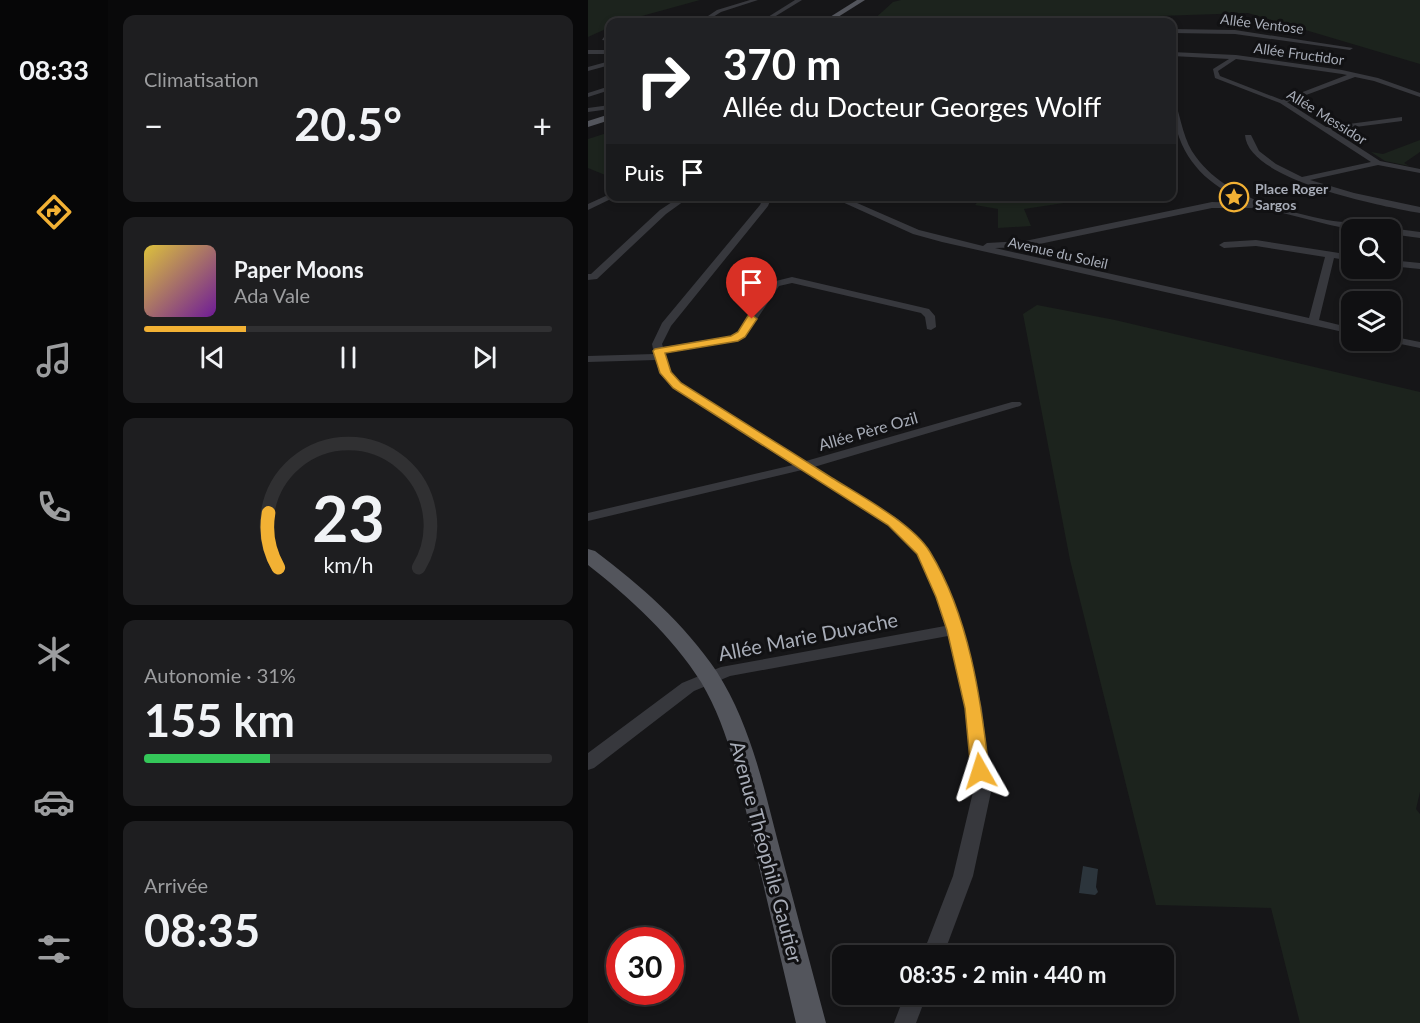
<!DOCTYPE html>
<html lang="fr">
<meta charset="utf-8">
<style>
:root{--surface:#101012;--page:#1e1e20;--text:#f1f3f6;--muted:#9c9d9f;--line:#303032;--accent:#f2b134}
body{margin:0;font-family:Lato,sans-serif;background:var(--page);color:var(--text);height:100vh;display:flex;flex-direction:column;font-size:22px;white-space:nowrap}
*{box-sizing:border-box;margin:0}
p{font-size:20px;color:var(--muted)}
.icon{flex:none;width:33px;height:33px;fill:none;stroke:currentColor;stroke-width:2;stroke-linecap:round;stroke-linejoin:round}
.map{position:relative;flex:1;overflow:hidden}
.drawer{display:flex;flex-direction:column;gap:15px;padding:15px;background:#09090a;width:480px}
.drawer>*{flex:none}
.banner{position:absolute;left:18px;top:18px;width:570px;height:183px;border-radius:12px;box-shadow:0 3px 9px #0003,0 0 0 2px var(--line);background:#202124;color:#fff;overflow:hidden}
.tools{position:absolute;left:753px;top:219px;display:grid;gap:12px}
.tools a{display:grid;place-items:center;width:60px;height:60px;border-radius:12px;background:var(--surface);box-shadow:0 3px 9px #0003,0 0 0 2px var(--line);font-size:30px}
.speed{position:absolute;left:18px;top:927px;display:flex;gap:12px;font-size:30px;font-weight:700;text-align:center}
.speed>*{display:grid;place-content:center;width:78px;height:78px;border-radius:50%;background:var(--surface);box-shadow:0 3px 9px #0003,0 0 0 2px var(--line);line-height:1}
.speed .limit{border:9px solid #d22;background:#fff;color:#111}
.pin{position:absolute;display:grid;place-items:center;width:51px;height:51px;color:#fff;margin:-62px -26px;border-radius:50% 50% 50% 0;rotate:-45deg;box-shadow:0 0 6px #0007}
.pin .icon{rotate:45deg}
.me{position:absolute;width:66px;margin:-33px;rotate:354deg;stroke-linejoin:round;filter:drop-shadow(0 0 4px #0008)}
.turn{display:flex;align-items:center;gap:21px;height:126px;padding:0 18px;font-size:27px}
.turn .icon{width:78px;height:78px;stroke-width:2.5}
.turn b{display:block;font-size:42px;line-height:51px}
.then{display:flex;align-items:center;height:57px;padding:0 18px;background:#0003;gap:12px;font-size:22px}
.big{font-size:45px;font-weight:700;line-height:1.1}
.drawer .tile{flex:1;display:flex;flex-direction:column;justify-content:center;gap:9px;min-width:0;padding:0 21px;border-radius:12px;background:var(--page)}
.drawer .dial{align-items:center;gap:0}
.dial svg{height:156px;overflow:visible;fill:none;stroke:var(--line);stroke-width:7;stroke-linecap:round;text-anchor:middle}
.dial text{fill:var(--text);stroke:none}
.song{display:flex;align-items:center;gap:18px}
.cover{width:72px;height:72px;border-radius:9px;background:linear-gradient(135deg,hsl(50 70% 55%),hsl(280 70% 35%))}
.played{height:6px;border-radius:3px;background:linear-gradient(90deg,var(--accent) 25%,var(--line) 25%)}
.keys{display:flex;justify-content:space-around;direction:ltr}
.heat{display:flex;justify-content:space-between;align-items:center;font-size:33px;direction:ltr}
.charge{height:9px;border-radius:4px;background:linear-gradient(90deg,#34c759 31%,var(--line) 0)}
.trip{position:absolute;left:244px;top:945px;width:342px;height:60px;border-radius:12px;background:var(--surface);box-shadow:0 3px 9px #0003,0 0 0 2px var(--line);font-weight:700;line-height:60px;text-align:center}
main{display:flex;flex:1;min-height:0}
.tab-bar{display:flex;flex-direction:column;width:108px;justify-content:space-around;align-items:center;background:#060607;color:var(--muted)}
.tab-bar .icon{width:42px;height:42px}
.tab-bar .selected{color:var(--accent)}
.tab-bar b{font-size:27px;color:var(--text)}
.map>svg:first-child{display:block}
</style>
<main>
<nav class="tab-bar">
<b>08:33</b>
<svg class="icon selected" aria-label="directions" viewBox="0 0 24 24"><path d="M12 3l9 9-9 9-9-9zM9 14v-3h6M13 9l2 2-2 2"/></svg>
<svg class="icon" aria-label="music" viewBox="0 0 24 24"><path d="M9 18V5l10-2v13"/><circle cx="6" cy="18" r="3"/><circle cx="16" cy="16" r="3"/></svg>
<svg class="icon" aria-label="phone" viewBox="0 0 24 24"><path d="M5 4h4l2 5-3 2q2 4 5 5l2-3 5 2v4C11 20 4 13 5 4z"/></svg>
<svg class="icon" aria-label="climate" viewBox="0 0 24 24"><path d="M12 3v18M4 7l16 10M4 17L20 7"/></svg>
<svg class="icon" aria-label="car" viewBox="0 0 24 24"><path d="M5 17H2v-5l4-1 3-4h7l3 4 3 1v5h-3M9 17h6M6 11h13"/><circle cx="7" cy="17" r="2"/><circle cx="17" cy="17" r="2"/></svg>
<svg class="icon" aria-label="filters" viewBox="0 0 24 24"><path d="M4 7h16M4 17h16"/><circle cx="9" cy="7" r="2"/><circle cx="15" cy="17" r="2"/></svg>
</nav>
<section class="drawer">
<div class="tile"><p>Climatisation</p>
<div class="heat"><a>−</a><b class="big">20.5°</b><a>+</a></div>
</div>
<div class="tile">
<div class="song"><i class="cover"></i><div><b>Paper Moons</b><p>Ada Vale</p></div></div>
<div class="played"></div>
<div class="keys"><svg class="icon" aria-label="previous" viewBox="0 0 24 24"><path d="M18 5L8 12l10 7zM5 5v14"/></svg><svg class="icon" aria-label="pause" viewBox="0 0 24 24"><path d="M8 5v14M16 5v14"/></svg><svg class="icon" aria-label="next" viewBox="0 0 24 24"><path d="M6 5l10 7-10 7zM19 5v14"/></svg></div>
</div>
<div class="tile dial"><svg viewBox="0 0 100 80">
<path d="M14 69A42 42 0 1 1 86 69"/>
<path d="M14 69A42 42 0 0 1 9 41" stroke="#f2b134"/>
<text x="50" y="56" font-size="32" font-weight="700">23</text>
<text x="50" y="72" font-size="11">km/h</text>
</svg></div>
<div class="tile"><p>Autonomie · 31%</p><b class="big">155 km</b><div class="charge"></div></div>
<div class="tile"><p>Arrivée</p><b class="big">08:35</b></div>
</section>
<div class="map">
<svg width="832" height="1023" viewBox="0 0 832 1023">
<rect width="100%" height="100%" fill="#161618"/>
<g fill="#1c231d">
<path d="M0,0H112L32,22H22V27L0,37Z"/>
<path d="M313,0H832V64L660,13L390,22H283L305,2Z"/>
<path d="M22,132V177L0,168V139Z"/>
<path d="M832,140V152L816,163L821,166L797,161L783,152L795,154Z"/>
<path d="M395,196L425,197L426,202L471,197H501L476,203L436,209L443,226L410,228V209L387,205Z"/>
<path d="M449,305L527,320L832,392V792L828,809L832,814V1023H712L683,908L568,905L482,560L435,314Z"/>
</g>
<path fill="#2c353c" d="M495,866L510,869L508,887L510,892L507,895L491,893Z"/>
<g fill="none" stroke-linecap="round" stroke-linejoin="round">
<g fill="#37383d" fill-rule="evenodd">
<path d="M162,0H170L133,12L117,22H111L129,10Z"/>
<path d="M207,0H214L178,22H172Z"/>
<path d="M584,29L647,30L765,48L762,50L647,34L584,33Z"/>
<path d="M16,37H22V41L14,40Z"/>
<rect x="0" y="50" width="22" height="4"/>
<path d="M584,52L648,55L754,70L790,78L832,93V97L786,81L767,77L699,102L738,127L814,117V121L744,130L792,161L832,169V173L790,165L722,180L766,193L832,207V213C795,206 660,181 657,135H663L671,151L688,164L714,177L783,162L692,103L627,78L625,69L641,59L584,56ZM648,59L754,74L759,75L694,100L632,76L630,71Z"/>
<path d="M22,61V65L0,71V67Z"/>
<path d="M22,86V90L0,97V93Z"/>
<path d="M584,99L587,101C593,119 596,142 608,157C637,197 693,210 739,220C755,223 779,222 793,230H766L742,225L675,208H624L437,247L407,248L721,318L737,257L668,246L636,248L631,245L636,242L668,240L764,255V261L746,258L731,320L764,328V334L354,242L325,234L241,196H253L331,230L395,246L399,243L437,241L624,202L662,203C627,189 600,168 589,131C586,120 583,110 584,99Z"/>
<path d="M22,105V109L0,112V108Z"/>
<path d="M22,194V196H29L0,210V204Z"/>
<path d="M93,196H103L78,214L9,279L0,280V274H3L72,210Z"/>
<path d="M176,196H184L180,206L83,326L74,344L75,347L143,336L149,333L184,282L204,277L341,309L347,316L348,327L343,330L339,329L337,317L333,313L204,283L191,286L157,337L150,341L77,353L82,372L93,384L218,461L424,402H432L434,404L432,406L226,467L310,519L340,549L362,597L374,630L394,708L403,792L385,876L355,956H334L365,876L385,792L378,708L360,636L142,676L106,691L6,768L0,770V753L94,683L133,667L357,626C350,606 341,571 329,554C305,520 248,492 214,470L0,521V513L205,465L85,388L71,373L68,360L0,362V356L66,354L64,344L74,323L172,205Z"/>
<path d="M802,228L832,232V238L802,234V230H799Z"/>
<path d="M802,260L832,263V269L802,266Z"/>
<path d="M802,336L832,342V348L798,341L802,340Z"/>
<path d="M317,994H339L328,1023H306Z"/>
</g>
<g fill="#53555c" fill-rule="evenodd">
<path d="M269,0H277L242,22H234Z"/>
<path d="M22,114V120L0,127V121Z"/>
<path d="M0,549L7,551C52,585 97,624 129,672C162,724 175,784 190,842C206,903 222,963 238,1023H208C193,961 179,899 164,837C152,785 141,729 113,682C84,636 42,598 0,565Z"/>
</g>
</g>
<path fill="#f2b134" stroke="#9d7322" stroke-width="1.5" d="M164,315L169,319L157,337L150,341L77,353L83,372L93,383C144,415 194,446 244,478C273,496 325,524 342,552C381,616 393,698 401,771L398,776L392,778L385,776L383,771L377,708L359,630L348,597L329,554L300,525L85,388L72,373L65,351L67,349L143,336L150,332L160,316Z"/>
<defs>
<g id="sight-ring" transform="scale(1.5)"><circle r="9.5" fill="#111113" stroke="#f2b134" stroke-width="1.5"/><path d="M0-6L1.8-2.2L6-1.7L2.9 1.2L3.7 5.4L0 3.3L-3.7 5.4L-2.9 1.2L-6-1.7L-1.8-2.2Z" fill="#f2b134"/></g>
</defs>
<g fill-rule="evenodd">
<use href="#sight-ring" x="646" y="197"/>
</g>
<g text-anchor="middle" stroke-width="6" stroke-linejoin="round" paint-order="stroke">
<g font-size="14" fill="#a8adb8" stroke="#111113">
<text transform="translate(674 24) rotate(7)" y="5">Allée Ventose</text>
<text transform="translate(711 54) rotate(8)" y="5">Allée Fructidor</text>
<text transform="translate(739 117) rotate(32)" y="5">Allée Messidor</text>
<text transform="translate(470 253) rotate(13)" y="5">Avenue du Soleil</text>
</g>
<g font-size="14" font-weight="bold" fill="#a8adb8" stroke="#111113" text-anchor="start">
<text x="667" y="194">Place Roger<tspan x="667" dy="16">Sargos</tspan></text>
</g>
<g font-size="16" fill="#a8adb8" stroke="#111113">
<text transform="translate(280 431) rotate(-16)" y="6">Allée Père Ozil</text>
</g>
<g font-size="20" fill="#a8adb8" stroke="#111113">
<text transform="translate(220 637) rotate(-11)" y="7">Allée Marie Duvache</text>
<text transform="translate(178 852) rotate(75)" y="7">Avenue Théophile Gautier</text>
</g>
</g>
</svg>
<div class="tools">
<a><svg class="icon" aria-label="search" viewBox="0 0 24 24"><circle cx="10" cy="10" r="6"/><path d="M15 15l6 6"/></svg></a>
<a><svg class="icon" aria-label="layers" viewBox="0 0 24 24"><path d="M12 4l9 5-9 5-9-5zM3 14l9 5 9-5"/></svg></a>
</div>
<div class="speed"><div class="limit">30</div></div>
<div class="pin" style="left:164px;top:319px;background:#d93025"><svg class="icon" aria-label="arrive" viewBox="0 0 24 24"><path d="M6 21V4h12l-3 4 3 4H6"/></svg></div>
<svg class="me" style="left:392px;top:771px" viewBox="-20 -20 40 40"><path d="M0-17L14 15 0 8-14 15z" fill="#f2b134" stroke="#fff" stroke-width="4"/></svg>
<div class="trip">08:35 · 2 min · 440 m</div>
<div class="banner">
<div class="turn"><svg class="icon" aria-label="right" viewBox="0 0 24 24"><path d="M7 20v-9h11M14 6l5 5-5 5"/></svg><div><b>370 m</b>Allée du Docteur Georges Wolff</div></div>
<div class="then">Puis<svg class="icon" aria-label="arrive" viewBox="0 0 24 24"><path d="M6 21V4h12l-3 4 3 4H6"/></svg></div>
</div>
</div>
</main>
